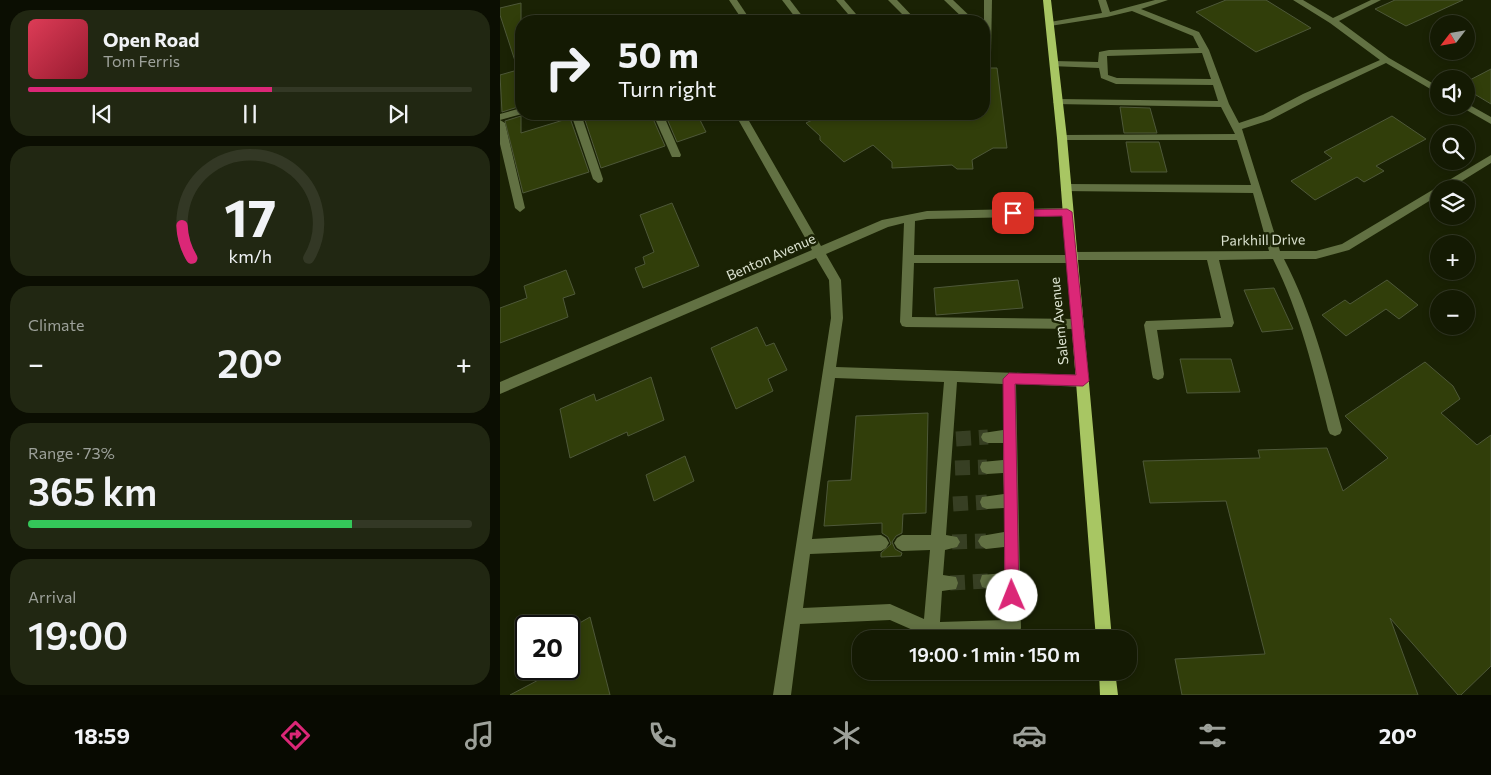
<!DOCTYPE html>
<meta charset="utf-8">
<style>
:root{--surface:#141a03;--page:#212712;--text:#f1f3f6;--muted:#9da19a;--line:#333825;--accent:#db2777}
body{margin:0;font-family:Commissioner,sans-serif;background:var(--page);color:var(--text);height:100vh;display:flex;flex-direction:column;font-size:19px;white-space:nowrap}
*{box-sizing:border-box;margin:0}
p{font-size:16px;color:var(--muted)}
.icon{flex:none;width:28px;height:28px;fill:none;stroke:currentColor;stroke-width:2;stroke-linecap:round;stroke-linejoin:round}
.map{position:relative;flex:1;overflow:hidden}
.drawer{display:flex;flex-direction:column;gap:10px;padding:10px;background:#0b0e02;width:500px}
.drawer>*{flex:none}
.top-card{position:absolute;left:15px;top:15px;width:475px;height:105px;border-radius:20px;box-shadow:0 2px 8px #0003,0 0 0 1px var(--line);background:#141a03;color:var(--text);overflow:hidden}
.needle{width:32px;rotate:239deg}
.fabs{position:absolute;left:930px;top:15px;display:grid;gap:10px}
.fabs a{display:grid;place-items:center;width:45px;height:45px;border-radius:50%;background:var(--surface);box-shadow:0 2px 8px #0003,0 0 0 1px var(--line);font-size:25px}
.speed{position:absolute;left:15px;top:615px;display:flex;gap:10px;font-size:25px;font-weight:700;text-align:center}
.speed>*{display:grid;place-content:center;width:65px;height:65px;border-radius:50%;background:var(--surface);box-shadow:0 2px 8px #0003,0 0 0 1px var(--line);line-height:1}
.speed .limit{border:2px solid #111;border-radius:8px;background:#fff;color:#111}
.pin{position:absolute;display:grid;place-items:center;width:42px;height:42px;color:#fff;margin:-21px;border-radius:10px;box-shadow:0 2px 8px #0006}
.me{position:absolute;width:55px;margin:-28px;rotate:359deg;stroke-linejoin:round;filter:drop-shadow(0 0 4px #0008)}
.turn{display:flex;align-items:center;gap:18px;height:105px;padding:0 20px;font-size:22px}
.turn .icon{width:65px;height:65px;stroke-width:2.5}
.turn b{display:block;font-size:35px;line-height:42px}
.big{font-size:38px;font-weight:600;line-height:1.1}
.drawer .tile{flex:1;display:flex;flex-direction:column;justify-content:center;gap:8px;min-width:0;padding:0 18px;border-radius:20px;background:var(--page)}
.drawer .dial{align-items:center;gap:0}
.dial svg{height:130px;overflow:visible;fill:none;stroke:var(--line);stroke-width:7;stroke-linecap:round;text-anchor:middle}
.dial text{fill:var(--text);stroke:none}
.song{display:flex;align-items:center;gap:15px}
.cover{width:60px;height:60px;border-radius:8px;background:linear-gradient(135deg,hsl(350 70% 55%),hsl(350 70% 35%))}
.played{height:5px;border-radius:2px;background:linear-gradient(90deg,var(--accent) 55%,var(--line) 55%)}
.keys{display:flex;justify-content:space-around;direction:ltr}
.heat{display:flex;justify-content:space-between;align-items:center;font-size:28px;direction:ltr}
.charge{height:8px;border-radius:4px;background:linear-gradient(90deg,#34c759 73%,var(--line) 0)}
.trip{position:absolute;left:352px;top:630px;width:285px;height:50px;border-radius:20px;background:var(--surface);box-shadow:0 2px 8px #0003,0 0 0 1px var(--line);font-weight:600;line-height:50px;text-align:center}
.menu{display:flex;height:80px;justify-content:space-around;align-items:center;background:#080a01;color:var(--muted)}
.menu .icon{width:35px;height:35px}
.menu .current{color:var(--accent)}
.menu b{font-size:22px;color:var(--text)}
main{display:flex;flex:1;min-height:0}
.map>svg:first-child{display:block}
</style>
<main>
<section class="drawer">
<div class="tile">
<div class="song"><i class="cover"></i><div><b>Open Road</b><p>Tom Ferris</p></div></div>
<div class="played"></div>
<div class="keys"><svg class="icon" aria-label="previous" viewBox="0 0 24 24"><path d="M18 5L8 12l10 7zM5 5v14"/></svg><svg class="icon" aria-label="pause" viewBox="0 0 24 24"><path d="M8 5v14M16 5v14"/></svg><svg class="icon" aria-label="next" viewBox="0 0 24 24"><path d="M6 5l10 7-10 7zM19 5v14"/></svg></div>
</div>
<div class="tile dial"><svg viewBox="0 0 100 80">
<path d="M14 69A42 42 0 1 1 86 69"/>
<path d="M14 69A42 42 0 0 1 8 49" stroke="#db2777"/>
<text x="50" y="56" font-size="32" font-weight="700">17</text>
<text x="50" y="72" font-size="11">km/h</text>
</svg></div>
<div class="tile"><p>Climate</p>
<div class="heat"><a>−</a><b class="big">20°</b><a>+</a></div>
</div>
<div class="tile"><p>Range · 73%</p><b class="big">365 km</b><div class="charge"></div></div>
<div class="tile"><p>Arrival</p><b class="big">19:00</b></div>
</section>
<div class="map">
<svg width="991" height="695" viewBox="0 0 991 695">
<rect width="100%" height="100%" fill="#1a2204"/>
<g fill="#313e0a" stroke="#4e5839">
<path d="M726,0H766L811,28L756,52L696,12Z"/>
<path d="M895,0H963L906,26L875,9Z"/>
<path d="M21,3V67H17L0,15V8Z"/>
<path d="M484,68H497L507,148H493L472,160L473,169H457L452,165L392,168V162L373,145L344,162L320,140V136L306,123L325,114H484Z"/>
<path d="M21,69V106L2,112L0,75Z"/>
<path d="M991,69V104L966,89V82Z"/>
<path d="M620,107L650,108L657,133H624Z"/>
<path d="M83,114H151L165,146L101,168Z"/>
<path d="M165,114H197L206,132L177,142Z"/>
<path d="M21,116V133L70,118L89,172L23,193L5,121Z"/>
<path d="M892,116L926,139L876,166L884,171L864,182L857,177L815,200L791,181L832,158L824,152Z"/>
<path d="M626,142H659L667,172H631Z"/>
<path d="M172,203L199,266L143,288L135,268L145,264L143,257L154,252L140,215Z"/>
<path d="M66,270L75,294L63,298L68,317L0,343V308L27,298L24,286Z"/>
<path d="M518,280L523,308L436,315L434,288Z"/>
<path d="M887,280L918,305L899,319L886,309L846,336L822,315L845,300L850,304Z"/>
<path d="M774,288L793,329L762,332L744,290Z"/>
<path d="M257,327L266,346L274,343L287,370L268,379L273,391L236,409L211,348Z"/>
<path d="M680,359H731L740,392L687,393Z"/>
<path d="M925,362L953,386L960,399L941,413L977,445L991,435V666L961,695H958L890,618L918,695H682L675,659L765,654L726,501L650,503L643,461L760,458L758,450L827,448L843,491L888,458L845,416Z"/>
<path d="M151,377L164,420L128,436L127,432L70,458L60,409L94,394L96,401Z"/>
<path d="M428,413L426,513L403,514L402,533L396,536L392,542L395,549L402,553L401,556L381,557V553L391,544L388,537L382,533V523L324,526L328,481L351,480L356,416Z"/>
<path d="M185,456L194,481L154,501L146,475Z"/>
<path d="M90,617L110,695H10L44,677L42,669H69V629Z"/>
</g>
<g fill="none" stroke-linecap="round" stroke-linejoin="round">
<g stroke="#373f23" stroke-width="15" stroke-dasharray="15 8" stroke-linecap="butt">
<path d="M456,439L488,437"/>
<path d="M455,468L487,467"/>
<path d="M453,504L487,502"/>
<path d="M452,542L486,541"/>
<path d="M450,583L488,581"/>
</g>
<g fill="#627143" fill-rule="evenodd">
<path d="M229,0H237L251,21H243Z"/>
<path d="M282,0H290L306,21H298Z"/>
<path d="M336,0H344L362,21H354Z"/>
<path d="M388,0H397L417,21H409Z"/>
<path d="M444,0H453L475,21H466Z"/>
<path d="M484,0H492L491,53L487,56L484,55Z"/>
<path d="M598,0H606L610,12L655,0H668L641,9L699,32L709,50L729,104L739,123L763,115L803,94L880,60L830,23L793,0H803L833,18L871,0H881L839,21L889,58L939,87V94L886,63L810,99L770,120L742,129L780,251H816L842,244L991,155V163L949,189H939V195L849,250L816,259H784C812,313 827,372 842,430L840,434L835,436L830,434L828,430C814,372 800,313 773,259L719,260L734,323L732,327L657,330L664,374L663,378L658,380L653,378L652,374L644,325L646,321L721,318L707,260H576L571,263H414L412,317L577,319L581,320L583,324L581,328L577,329L406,327L402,326L400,322L404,223L388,227L326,254L341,280L343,318L336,367L583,375L588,377L589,381L588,385L583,387L516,384L521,628L519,634L513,636L431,638L390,620L300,624L291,695H273L331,318L329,280L316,258L0,394V382L312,250L235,114H245L321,246L382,220L427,211L567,208L572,212L567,216L427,219L415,221L414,255H566L571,252L769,251L753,193L561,191V185L565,184L751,185L737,140H559L557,138L562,135L735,134L721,107L555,104L553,102L558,99L718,101L713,85L616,84L601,78L599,68L551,66L550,64L554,61L598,62L599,52L609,50L699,48L693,36L632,11L607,17L550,26L546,24L550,22L602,13ZM702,53L711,79L617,78L608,75L607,56ZM335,378L444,382L431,535H402L397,538L394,543L397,548L402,551L430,550L424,619L390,604L303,608L310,554L381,551L386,548L389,543L386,538L381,535L312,539ZM457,382L503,384V430L483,433L481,437L483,441L488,443H503V460L482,462L480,467L482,472L487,474L503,473L504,494L482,497L480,502L482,507L487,509L504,508V532L481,536L478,541L481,546L486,549L504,547V573L482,575L480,581L482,587L488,589L505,588V620L440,622L442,591L456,589L458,583L456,577L443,575L445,550L457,547L460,542L457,537L446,535Z"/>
<path d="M966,103L991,117V124L963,108L962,106H966Z"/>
<path d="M21,108L22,114L0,120L5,123L25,208L20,212L15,208L0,144V114Z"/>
<path d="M71,114H81L103,179L102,182L98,183L93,179Z"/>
<path d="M153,114H163L181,155L180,157H172L171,155Z"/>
</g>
<g fill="#a8c663" fill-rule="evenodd">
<path d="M543,0H551L567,138L612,639H596L557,138Z"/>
<path d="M599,671H615L618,695H600Z"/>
</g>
</g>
<path fill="#db2777" stroke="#8e194d" d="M567,209L572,212L589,381L583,386L515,384L519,596L517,601L512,603L507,601L505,596L503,379L509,373L576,375L562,216L513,217L508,213L513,210Z"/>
<g text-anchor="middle" stroke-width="5" stroke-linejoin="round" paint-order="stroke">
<g font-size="14" fill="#dbe2d0" stroke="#1a2204">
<text transform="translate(763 240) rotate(-1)" y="5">Parkhill Drive</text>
<text transform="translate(271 257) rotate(-24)" y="5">Benton Avenue</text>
<text transform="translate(559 321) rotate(-96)" y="5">Salem Avenue</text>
</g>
</g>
</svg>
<div class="fabs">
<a><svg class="needle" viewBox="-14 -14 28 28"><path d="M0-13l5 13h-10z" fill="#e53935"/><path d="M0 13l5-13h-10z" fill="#9da19a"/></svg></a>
<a><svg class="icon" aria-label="sound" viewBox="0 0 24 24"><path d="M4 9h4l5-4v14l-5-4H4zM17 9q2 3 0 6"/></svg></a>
<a><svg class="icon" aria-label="search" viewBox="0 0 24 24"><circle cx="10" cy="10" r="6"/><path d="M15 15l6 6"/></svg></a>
<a><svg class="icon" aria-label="layers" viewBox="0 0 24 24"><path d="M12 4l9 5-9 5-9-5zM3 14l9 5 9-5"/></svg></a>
<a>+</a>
<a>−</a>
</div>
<div class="speed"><div class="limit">20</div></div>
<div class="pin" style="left:513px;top:213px;background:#d93025"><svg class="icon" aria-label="arrive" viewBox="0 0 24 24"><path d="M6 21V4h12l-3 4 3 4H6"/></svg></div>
<svg class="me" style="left:512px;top:596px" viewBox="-20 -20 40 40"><circle r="19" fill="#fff"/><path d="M0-13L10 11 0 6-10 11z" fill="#db2777"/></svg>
<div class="trip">19:00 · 1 min · 150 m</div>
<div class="top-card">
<div class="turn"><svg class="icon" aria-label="right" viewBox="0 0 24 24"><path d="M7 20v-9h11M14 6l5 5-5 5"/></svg><div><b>50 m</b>Turn right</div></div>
</div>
</div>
</main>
<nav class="menu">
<b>18:59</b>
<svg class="icon current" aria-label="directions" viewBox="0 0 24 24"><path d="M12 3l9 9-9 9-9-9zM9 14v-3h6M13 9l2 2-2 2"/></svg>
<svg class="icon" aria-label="music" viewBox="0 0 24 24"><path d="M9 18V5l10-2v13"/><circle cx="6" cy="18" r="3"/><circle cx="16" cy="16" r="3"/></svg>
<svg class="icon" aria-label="phone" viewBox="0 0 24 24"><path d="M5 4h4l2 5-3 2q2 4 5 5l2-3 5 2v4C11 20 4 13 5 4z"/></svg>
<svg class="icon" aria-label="climate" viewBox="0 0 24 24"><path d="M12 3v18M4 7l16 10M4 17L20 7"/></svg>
<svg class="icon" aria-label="car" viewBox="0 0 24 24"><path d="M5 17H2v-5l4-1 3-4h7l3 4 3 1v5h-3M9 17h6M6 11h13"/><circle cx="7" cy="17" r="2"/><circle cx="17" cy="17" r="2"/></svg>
<svg class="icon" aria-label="filters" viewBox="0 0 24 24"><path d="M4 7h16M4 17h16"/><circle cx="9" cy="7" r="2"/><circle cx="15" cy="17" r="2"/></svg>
<b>20°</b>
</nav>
